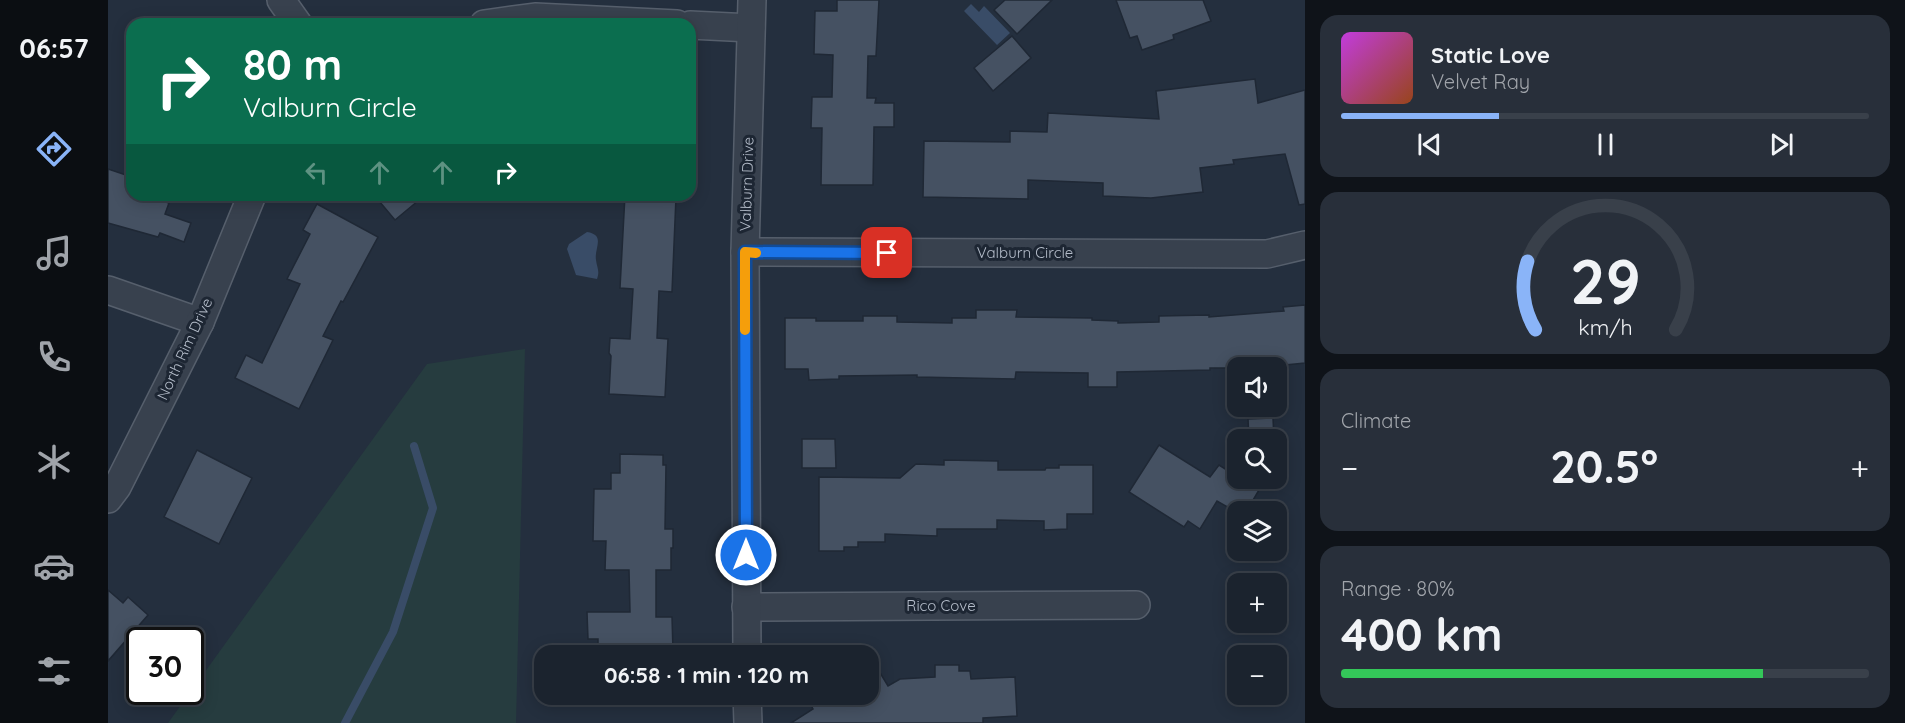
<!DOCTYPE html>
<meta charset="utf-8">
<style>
:root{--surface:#1b232e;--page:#282f3a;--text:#f1f3f6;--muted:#a0a4aa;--line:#39404a;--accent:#8ab4f8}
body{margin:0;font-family:Quicksand,sans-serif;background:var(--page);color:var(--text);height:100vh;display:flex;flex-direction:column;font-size:22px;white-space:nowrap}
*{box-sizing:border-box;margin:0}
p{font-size:20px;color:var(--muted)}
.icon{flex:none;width:33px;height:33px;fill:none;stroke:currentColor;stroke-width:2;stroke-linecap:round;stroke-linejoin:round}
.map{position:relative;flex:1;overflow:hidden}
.sheet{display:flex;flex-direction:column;gap:15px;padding:15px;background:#0f1319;width:600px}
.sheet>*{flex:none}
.hud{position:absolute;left:18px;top:18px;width:570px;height:183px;border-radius:18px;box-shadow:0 3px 15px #0003,0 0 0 2px var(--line);background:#0b6e4f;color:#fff;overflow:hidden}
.fabs{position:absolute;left:1119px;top:357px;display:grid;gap:12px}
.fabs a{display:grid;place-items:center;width:60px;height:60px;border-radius:12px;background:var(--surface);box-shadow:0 3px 15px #0003,0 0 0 2px var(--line);font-size:30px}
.speed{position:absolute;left:18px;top:627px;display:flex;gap:12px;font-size:30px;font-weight:700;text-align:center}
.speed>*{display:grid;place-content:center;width:78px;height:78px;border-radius:50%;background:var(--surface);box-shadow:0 3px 15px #0003,0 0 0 2px var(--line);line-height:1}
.speed .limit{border:3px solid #111;border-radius:9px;background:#fff;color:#111}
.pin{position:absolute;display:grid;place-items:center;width:51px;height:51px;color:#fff;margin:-26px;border-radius:12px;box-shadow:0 3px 9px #0006}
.me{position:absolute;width:66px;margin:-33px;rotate:0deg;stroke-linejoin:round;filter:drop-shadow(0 0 4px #0008)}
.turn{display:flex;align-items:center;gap:21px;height:126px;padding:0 18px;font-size:27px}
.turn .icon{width:78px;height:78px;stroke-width:2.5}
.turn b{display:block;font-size:42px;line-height:51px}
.lanes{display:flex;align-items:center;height:57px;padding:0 18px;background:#0003;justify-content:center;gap:30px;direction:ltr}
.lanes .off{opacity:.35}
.big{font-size:45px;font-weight:700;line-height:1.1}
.sheet .widget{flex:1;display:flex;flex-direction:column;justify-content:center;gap:9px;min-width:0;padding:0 21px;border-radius:18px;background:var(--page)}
.sheet .dial{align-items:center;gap:0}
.dial svg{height:156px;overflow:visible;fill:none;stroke:var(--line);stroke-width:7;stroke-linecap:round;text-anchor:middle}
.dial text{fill:var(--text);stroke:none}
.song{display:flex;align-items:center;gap:18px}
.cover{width:72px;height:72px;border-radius:9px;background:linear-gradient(135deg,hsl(290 70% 55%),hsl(20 70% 35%))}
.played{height:6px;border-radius:3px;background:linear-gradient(90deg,var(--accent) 30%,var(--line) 30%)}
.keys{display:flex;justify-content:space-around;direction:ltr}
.heat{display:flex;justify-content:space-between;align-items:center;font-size:33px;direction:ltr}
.charge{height:9px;border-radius:4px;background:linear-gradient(90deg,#34c759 80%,var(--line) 0)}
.trip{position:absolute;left:426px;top:645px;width:345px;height:60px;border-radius:18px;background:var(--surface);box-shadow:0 3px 15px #0003,0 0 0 2px var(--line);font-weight:700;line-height:60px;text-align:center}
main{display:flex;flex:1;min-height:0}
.menu{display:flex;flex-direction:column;width:108px;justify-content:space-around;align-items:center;background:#0b0e12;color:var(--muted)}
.menu .icon{width:42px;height:42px}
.menu .active{color:var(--accent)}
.menu b{font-size:27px;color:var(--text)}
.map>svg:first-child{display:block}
</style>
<main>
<nav class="menu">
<b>06:57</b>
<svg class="icon active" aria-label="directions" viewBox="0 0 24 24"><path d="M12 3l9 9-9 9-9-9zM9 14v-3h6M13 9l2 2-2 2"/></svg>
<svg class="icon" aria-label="music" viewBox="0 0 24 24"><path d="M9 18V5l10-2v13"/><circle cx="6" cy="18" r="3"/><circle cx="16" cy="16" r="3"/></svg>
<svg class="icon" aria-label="phone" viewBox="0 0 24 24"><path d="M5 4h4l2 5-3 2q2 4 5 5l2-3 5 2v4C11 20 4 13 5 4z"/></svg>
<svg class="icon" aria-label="climate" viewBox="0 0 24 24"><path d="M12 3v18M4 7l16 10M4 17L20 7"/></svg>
<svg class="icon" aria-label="car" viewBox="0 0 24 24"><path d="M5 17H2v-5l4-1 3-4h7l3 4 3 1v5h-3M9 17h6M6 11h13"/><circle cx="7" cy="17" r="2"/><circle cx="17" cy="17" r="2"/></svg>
<svg class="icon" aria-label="filters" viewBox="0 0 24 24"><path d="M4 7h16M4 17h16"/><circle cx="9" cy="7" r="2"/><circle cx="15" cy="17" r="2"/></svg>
</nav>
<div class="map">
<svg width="1197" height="723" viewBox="0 0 1197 723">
<rect width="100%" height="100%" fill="#242f3e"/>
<path fill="#263c3f" d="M417,349L408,723H60L319,364Z"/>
<g fill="#394c67">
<path d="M863,4L871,12L876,6L902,33L889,45L856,11Z"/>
<path d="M479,232C498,235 486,248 488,260C489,268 492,271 489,279L468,275L459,249L461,244Z"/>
</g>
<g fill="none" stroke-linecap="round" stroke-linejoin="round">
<path stroke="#394c67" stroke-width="8" d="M237,723L285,632L325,508L306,446"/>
</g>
<g fill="#455162" stroke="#1f2835" stroke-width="1.5">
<path d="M729,0H771L768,56H760L759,98H768L767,103H786V127H766L765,185H713L714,128H703L704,97H724L725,55L706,54L707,11H729Z"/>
<path d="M897,0H944L909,34L886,10Z"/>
<path d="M1008,0H1095L1103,21L1065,35L1066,39L1034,50L1029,36L1022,38Z"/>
<path d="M904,36L923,58L885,91L866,68Z"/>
<path d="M1147,79L1150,103L1197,90V204L1191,205L1177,154L1125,160L1126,164L1092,168L1095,192L1043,198L995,196V183L920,180V199L815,197L816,141L902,142V131L939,132L940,113L1051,119L1048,91Z"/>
<path d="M0,169L24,177V195H35L61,203L57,214L83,223L76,242L52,233L50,237L0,223Z"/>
<path d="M266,195H317L287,220Z"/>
<path d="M517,195L568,197L564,292L551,291L549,338L560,339L557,397L501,394L503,356L501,353L502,338L522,339L525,289L512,288Z"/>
<path d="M209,204L270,237L235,302L233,301L215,336L225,340L191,409L127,378L138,355L154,363L192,284L179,279L202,234L195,230Z"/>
<path d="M1197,305V363L1146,368H1102V370L1009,372V387H980V373L908,372L907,379L809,377V375L731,376V379L701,380L700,369H677V318H708V321H755V316H789V322L844,323V318H868V310H909L908,317L984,318V320L1010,321V323L1051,322V316L1101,315V317L1176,311L1175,307Z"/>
<path d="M1165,418L1166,440H1141L1140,419Z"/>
<path d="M694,439H727L728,468H694Z"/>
<path d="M1051,445L1102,477L1111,465L1130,477V478L1151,490L1138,512H1130V513L1109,501L1092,529L1080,521L1076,527L1021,492Z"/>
<path d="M89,450L144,478L111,544L56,517Z"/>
<path d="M512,454L555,455V465H558L557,529H565V548H563V570H548V617H564L565,651H559V656H490V639H480L479,612H522L521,570H497L498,541H485L486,489H503V473H512Z"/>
<path d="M836,460L890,461V470H937L938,468H951V465H985V514H959V529L936,530V521L889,520V529H829V536L777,534V542H750V547H736V551H711V477L792,478L808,464L836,465Z"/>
<path d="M0,590L15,603L20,597L40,615L0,661Z"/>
<path d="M760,653L780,686L792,679L827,677V665H851V671H862L863,679L907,677L909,716L875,718V723H683L705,709L703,705L720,694H760Z"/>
</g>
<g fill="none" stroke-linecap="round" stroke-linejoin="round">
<g stroke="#565f6c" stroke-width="30">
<g id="minor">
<path d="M173,0L190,24"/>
<path d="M376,24L427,17L569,24"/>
<path d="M582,25L643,28"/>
<path d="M637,252L1159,254L1197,245"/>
<path d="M0,290L92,322"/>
<path d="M0,499L9,487L92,322L144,195"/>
<path d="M638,607L1028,605"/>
<path d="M639,656L637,252L644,0"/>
<path d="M639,694L640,723"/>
</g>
</g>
<use href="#minor" stroke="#38414e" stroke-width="27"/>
</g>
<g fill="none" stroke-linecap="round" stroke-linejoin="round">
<g stroke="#114b97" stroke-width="15">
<path id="route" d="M638,555L637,252L779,253"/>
</g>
<use href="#route" stroke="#1a73e8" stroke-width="10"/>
<path stroke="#f59e0b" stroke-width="10" d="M637,330V252L648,253"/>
</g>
<g text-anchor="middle" stroke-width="6" stroke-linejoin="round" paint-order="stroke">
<g font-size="15" fill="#b4bcc9" stroke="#1d2633">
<text transform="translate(639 184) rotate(-88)" y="5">Valburn Drive</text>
<text x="917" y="258">Valburn Circle</text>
<text transform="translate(77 349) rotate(-65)" y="5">North Rim Drive</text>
<text x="833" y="611">Rico Cove</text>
</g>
</g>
</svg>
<div class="fabs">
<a><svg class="icon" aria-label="sound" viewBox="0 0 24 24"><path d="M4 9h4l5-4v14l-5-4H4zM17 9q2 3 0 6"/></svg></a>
<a><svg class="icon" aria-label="search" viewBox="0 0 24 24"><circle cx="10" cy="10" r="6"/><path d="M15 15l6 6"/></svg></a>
<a><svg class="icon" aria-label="layers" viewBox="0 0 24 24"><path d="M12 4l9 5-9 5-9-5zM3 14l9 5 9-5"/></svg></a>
<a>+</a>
<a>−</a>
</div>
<div class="speed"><div class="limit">30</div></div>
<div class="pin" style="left:779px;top:253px;background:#d93025"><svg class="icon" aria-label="arrive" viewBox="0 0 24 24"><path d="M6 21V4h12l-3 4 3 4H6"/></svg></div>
<svg class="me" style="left:638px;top:555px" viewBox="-20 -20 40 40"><circle r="17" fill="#1a73e8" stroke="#fff" stroke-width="3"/><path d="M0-11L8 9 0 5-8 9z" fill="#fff"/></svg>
<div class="trip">06:58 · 1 min · 120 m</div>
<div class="hud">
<div class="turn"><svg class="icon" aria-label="right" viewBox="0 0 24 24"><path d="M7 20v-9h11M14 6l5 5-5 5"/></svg><div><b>80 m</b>Valburn Circle</div></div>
<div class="lanes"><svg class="icon off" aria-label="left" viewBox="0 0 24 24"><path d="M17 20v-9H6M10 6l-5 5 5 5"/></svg><svg class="icon off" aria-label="ahead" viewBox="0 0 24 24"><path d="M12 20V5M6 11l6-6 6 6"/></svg><svg class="icon off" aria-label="ahead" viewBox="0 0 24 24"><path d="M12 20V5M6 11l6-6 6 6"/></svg><svg class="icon" aria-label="right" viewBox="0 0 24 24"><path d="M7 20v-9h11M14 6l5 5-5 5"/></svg></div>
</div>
</div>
<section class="sheet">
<div class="widget">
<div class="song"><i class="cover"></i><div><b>Static Love</b><p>Velvet Ray</p></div></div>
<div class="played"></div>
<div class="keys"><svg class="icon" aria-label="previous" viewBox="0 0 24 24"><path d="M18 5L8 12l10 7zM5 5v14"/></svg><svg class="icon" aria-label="pause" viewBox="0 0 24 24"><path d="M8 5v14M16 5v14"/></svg><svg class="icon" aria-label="next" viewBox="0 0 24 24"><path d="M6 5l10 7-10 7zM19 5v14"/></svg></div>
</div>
<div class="widget dial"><svg viewBox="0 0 100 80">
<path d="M14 69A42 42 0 1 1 86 69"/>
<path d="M14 69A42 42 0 0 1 10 34" stroke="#8ab4f8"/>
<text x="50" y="56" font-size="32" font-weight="700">29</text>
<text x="50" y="72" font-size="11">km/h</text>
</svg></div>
<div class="widget"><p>Climate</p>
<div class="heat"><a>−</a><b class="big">20.5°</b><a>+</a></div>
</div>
<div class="widget"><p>Range · 80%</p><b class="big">400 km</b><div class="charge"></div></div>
</section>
</main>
